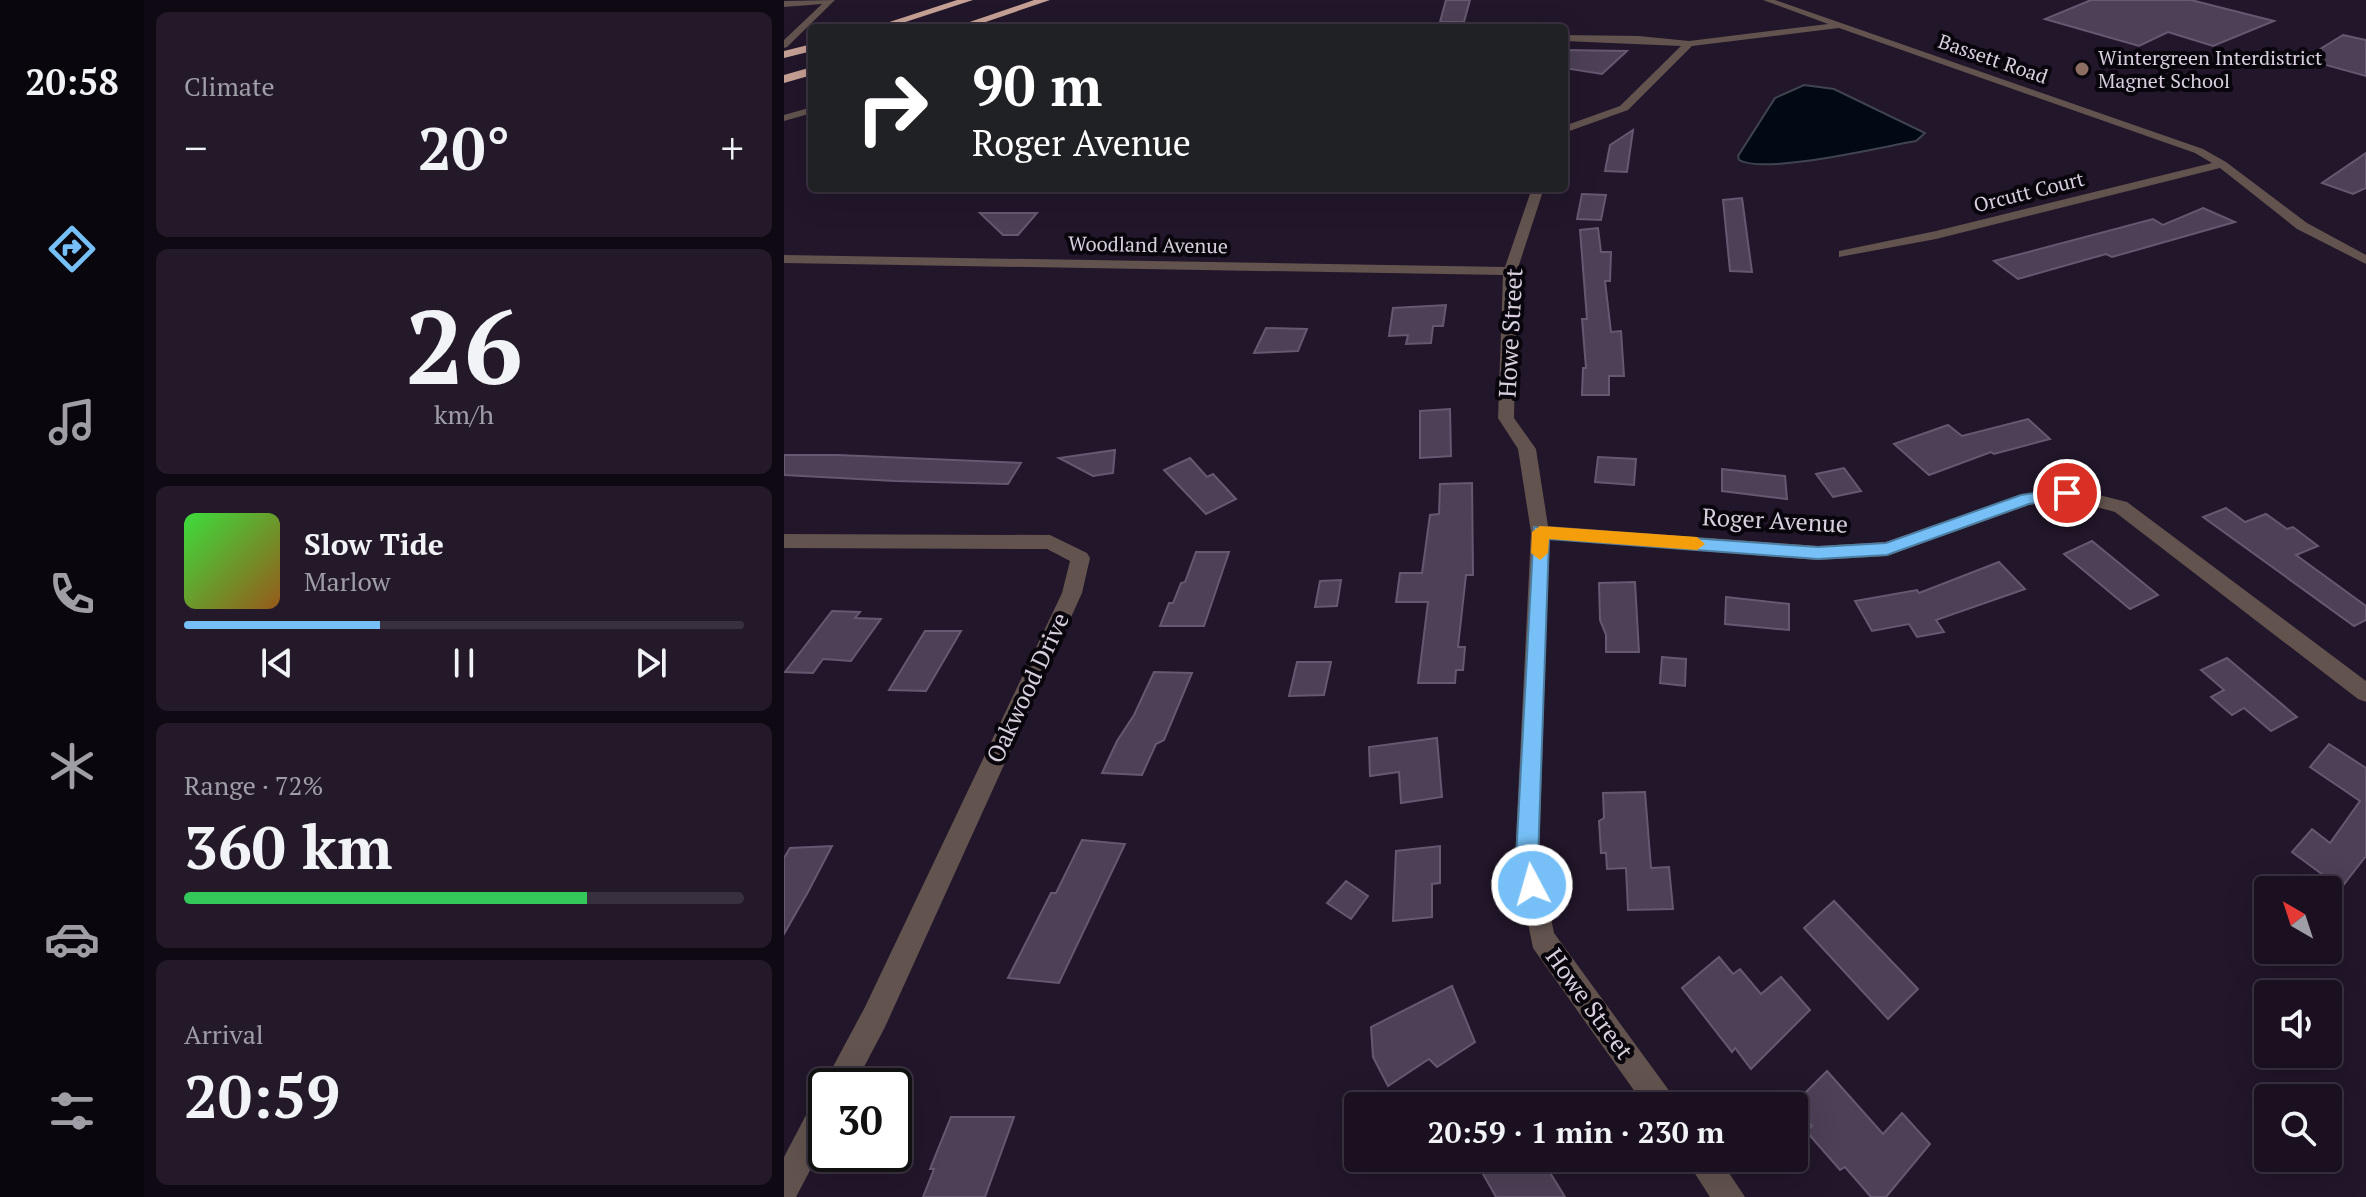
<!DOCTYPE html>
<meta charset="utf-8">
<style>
:root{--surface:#1a1020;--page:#231929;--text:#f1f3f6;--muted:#9f9da5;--line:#38303e;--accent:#76c0f7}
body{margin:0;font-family:"PT Serif",serif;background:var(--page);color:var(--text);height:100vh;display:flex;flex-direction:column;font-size:30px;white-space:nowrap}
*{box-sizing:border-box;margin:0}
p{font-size:26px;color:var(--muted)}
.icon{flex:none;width:44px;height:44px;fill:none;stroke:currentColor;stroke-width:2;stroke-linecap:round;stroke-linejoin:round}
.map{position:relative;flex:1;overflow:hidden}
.panel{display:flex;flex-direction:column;gap:12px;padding:12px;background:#0e0912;width:640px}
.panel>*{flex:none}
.guide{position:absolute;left:24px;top:24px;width:760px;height:168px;border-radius:8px;box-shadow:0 8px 32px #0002,0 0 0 2px var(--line);background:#202124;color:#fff;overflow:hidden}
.needle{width:52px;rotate:321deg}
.controls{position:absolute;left:1470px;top:876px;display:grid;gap:16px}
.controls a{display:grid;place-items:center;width:88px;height:88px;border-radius:8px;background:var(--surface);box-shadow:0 8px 32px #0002,0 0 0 2px var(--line);font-size:40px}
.speed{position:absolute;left:24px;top:1068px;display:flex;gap:16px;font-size:40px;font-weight:700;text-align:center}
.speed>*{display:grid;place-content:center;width:104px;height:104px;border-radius:50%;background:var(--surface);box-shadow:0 8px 32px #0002,0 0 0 2px var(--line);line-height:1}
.speed .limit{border:4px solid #111;border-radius:12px;background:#fff;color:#111}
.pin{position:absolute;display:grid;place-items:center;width:68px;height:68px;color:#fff;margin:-34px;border:4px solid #fff;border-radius:50%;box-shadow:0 2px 8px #0007}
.me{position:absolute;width:88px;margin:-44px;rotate:354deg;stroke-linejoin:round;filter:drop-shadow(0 0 6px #0008)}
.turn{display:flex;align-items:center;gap:28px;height:168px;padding:0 32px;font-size:36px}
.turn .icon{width:104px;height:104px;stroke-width:2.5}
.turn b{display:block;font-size:56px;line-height:68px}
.big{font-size:60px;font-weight:800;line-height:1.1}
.panel .widget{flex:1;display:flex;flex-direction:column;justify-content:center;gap:12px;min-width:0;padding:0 28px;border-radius:12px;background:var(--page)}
.panel .dial{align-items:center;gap:0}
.dial b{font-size:104px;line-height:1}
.song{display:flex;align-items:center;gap:24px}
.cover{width:96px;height:96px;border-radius:12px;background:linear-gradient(135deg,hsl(120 70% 55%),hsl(30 70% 35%))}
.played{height:8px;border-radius:4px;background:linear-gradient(90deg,var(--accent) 35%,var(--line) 35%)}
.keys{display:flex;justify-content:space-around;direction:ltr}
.heat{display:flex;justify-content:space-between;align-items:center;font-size:44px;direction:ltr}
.charge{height:12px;border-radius:6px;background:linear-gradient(90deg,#34c759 72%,var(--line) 0)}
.trip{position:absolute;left:560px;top:1092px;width:464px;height:80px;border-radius:8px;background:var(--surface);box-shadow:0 8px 32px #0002,0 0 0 2px var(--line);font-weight:800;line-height:80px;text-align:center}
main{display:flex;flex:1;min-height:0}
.tab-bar{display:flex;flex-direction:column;width:144px;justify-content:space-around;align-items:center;background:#0a060d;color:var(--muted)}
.tab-bar .icon{width:56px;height:56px}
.tab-bar .current{color:var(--accent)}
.tab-bar b{font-size:36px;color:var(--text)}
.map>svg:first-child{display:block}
</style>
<main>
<nav class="tab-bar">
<b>20:58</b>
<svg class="icon current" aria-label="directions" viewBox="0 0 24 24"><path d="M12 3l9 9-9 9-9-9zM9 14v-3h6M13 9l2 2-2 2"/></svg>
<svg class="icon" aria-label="music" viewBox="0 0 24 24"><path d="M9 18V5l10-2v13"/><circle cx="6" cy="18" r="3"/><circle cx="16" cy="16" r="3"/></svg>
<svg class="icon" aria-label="phone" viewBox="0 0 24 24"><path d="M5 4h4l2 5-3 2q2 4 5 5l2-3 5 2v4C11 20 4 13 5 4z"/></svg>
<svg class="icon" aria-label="climate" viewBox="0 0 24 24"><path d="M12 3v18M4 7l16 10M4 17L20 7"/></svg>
<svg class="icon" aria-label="car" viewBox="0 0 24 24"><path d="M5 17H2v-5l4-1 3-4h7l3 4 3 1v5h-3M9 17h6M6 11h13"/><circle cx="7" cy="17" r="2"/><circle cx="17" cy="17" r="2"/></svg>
<svg class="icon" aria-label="filters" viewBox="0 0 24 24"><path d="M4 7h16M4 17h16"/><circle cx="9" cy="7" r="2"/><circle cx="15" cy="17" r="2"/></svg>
</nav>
<section class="panel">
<div class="widget"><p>Climate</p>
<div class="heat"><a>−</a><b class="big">20°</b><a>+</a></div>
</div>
<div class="widget dial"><b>26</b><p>km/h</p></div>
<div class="widget">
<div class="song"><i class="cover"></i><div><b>Slow Tide</b><p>Marlow</p></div></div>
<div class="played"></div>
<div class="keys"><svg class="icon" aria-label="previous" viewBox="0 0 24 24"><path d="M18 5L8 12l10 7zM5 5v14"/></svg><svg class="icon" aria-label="pause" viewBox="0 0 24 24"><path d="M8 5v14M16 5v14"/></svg><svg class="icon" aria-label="next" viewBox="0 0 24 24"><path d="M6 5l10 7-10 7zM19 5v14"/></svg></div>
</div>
<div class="widget"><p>Range · 72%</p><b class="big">360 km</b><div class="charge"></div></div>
<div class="widget"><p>Arrival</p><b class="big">20:59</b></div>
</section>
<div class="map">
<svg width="1582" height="1197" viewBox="0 0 1582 1197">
<rect width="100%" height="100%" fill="#22162a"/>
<path fill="#000914" stroke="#404450" stroke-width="2" d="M1020,85L1050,89L1141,133L1132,141C1097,147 981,175 955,160L954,156L991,98Z"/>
<g fill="#4d4057" stroke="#655870" stroke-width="2">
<path d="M662,0H686L680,22H656Z"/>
<path d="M1307,0H1407L1490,21L1429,46L1384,32L1355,46L1261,19Z"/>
<path d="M1559,35L1582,40V76L1520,59Z"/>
<path d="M780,50L843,51L818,74L780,68Z"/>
<path d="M849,130L843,172L821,171L826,145Z"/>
<path d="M1582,153V188L1569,194L1538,183Z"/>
<path d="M798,194L822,195L817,220L793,219Z"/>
<path d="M958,198L968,272L946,271L939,200Z"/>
<path d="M1419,208L1451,222L1328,257L1322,254L1234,279L1210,261L1369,219L1379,225Z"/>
<path d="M196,213H253L234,235H219Z"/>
<path d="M814,228L817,252H827L826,281H821L827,332L837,331L840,376H825V395H798L799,368H802L798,319H803L796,230Z"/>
<path d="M662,305L659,326H649L647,343L622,344L624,335L605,336L609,308Z"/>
<path d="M482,328L523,329L514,351L470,353Z"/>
<path d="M666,409L667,456L636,458V411Z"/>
<path d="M1244,419L1266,439L1210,454L1207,452L1145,475L1110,444L1164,425L1178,436Z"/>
<path d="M331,450L329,473L309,476L275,458Z"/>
<path d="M0,455H54L237,463L224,484L111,481L0,475Z"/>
<path d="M814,457L852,459L850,485L811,482Z"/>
<path d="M406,458L423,477L429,474L452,499L422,514L380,470Z"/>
<path d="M1060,468L1077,491L1049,497L1032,474Z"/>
<path d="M938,469L1001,476L1003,499L938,491Z"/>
<path d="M688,483L689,575H682L674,647H681L679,670H672L671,683H634L644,602H612L616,573H638L646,515L655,514L656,484Z"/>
<path d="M1442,508L1461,522L1482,514L1503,529L1509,527L1534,546L1512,555L1582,606V620L1570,626L1419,517Z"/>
<path d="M1308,541L1374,595L1346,609L1280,554Z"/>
<path d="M412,552H445L420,626H376L385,603H389L397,583L401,582Z"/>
<path d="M1215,562L1241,589L1152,620L1160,632L1133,637L1125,624L1088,631L1071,601L1133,590L1135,593Z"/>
<path d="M557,580L553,606L531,607L536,581Z"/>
<path d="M851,582L855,652H822V635L816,620L815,583Z"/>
<path d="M942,597L1005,604V630L941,624Z"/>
<path d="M48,611L76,612L71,618L97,619L67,661L39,659L29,673L1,672Z"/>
<path d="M141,631H177L142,691L105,690Z"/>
<path d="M878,657L902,659L901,686L876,683Z"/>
<path d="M1443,658L1513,717L1487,731L1460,708L1448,715L1427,697L1440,690L1417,670Z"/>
<path d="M513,662H547L540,695L505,696Z"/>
<path d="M370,672L408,673L380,740L372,744L358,775L318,773L333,741L350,715Z"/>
<path d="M653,738L658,797L617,803L615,772L586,776L585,747Z"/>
<path d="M1545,744L1582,768V856L1557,888L1508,852L1528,829L1546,843L1576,801L1526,767Z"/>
<path d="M861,792L867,868L885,867L889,909L844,910L842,868L823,869L822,853H817L815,821L820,818L819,793Z"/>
<path d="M298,840L341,844L275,983L224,978L267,893H272Z"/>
<path d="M48,846L24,892L0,934V858L6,848Z"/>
<path d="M656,846V883L648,884V917L609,921L612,851Z"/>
<path d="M562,881L584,896L567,919L543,903Z"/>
<path d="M1050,901L1134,989L1104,1019L1020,928Z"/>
<path d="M935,957L949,974L956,969L977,994L997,977L1026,1010L967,1069L951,1048L948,1052L898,988Z"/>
<path d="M668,986L691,1042L653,1067L645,1059L604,1086L589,1057L587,1027Z"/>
<path d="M1043,1071L1099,1134L1118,1113L1146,1144L1102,1197H1087L1061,1167L1056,1170L1022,1131L1028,1126L1009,1105Z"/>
<path d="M167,1117H230L201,1197H139L150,1169H146Z"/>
<path d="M690,1158H757L781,1197H712Z"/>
</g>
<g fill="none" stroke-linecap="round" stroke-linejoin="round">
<g fill="#62534e" fill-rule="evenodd">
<path d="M51,0L3,47L0,48V40L38,4L0,7V1Z"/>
<path d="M979,0H991L1419,149L1442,162L1523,223L1582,255V264L1513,229L1436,168L1152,239L1055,257V251L1152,231L1428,163L1411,153L1055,28L908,46L844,110L780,133V126L836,106L897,46L780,41V35L855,36L905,41L1044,24Z"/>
<path d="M28,107V113L0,121V115Z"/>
<path d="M748,188H760L733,271L730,418L752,449L764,526L1034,546L1102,542L1237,495L1283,487L1343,502L1582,681V702L1574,699L1331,512L1283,499L1245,505L1103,556L1034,560L765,539L755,859L770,933L889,1096L894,1106H861L749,948L731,859L747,532L734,449L714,418L719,275L0,263V255L721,267Z"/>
<path d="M0,534L266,535L303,553L306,558L298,593L101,1027L70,1086H42V1092L39,1086L44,1076L81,1007L278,593L286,561L263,549L0,548Z"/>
<path d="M42,1094V1140L12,1197H0V1157L31,1098Z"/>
<path d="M901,1158H935L961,1197H926Z"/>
</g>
<g fill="#c6a094" fill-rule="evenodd">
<path d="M173,0H189L103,28H87Z"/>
<path d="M250,0H266L184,28H168Z"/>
<path d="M28,44V51L0,58V51Z"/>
<path d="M28,67V75L0,83V75Z"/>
</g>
</g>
<path fill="#76c0f7" stroke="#4d7da1" stroke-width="2" d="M1283,488L1289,489V497L1245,504L1103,555L1034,559L765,539L754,859L760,885L756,893L748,896L740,893L732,859L750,527L1034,547L1102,543L1237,495Z"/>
<path fill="#f59e0b" d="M756,526L913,537L921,544L913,550L765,539L764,553L756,560L747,553L748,532Z"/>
<circle fill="#8d6e63" stroke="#09050c" stroke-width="3" cx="1298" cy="69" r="8"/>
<g text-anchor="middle" stroke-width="8" stroke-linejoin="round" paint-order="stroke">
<g font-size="20" fill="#d7cfdd" stroke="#09050c" text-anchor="start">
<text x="1314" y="65">Wintergreen Interdistrict<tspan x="1314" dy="23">Magnet School</tspan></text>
</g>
<g font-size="20" fill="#d7cfdd" stroke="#09050c">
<text transform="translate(1209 59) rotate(19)" y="7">Bassett Road</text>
<text transform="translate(1245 192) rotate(-14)" y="7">Orcutt Court</text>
<text transform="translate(364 245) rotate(1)" y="7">Woodland Avenue</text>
</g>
<g font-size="24" fill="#d7cfdd" stroke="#09050c">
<text transform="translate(727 333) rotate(-87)" y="8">Howe Street</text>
<text transform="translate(991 521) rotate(3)" y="8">Roger Avenue</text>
<text transform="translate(244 688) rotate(-65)" y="8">Oakwood Drive</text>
<text transform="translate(805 1004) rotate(54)" y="8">Howe Street</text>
</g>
</g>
</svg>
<div class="controls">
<a><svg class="needle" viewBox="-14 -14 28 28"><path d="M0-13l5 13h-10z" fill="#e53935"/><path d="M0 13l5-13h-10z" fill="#9f9da5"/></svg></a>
<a><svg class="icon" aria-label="sound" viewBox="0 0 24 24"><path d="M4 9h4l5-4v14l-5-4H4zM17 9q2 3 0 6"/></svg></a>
<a><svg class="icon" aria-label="search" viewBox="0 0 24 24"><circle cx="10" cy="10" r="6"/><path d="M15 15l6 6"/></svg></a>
</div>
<div class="speed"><div class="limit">30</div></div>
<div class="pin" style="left:1283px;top:493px;background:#d93025"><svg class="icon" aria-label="arrive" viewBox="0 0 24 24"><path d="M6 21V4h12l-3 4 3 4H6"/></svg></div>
<svg class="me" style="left:748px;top:885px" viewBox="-20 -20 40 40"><circle r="17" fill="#76c0f7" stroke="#fff" stroke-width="3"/><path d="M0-11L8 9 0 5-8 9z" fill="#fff"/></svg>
<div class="trip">20:59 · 1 min · 230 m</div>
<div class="guide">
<div class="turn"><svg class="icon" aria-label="right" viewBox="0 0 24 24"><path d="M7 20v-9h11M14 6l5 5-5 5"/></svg><div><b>90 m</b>Roger Avenue</div></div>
</div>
</div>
</main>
